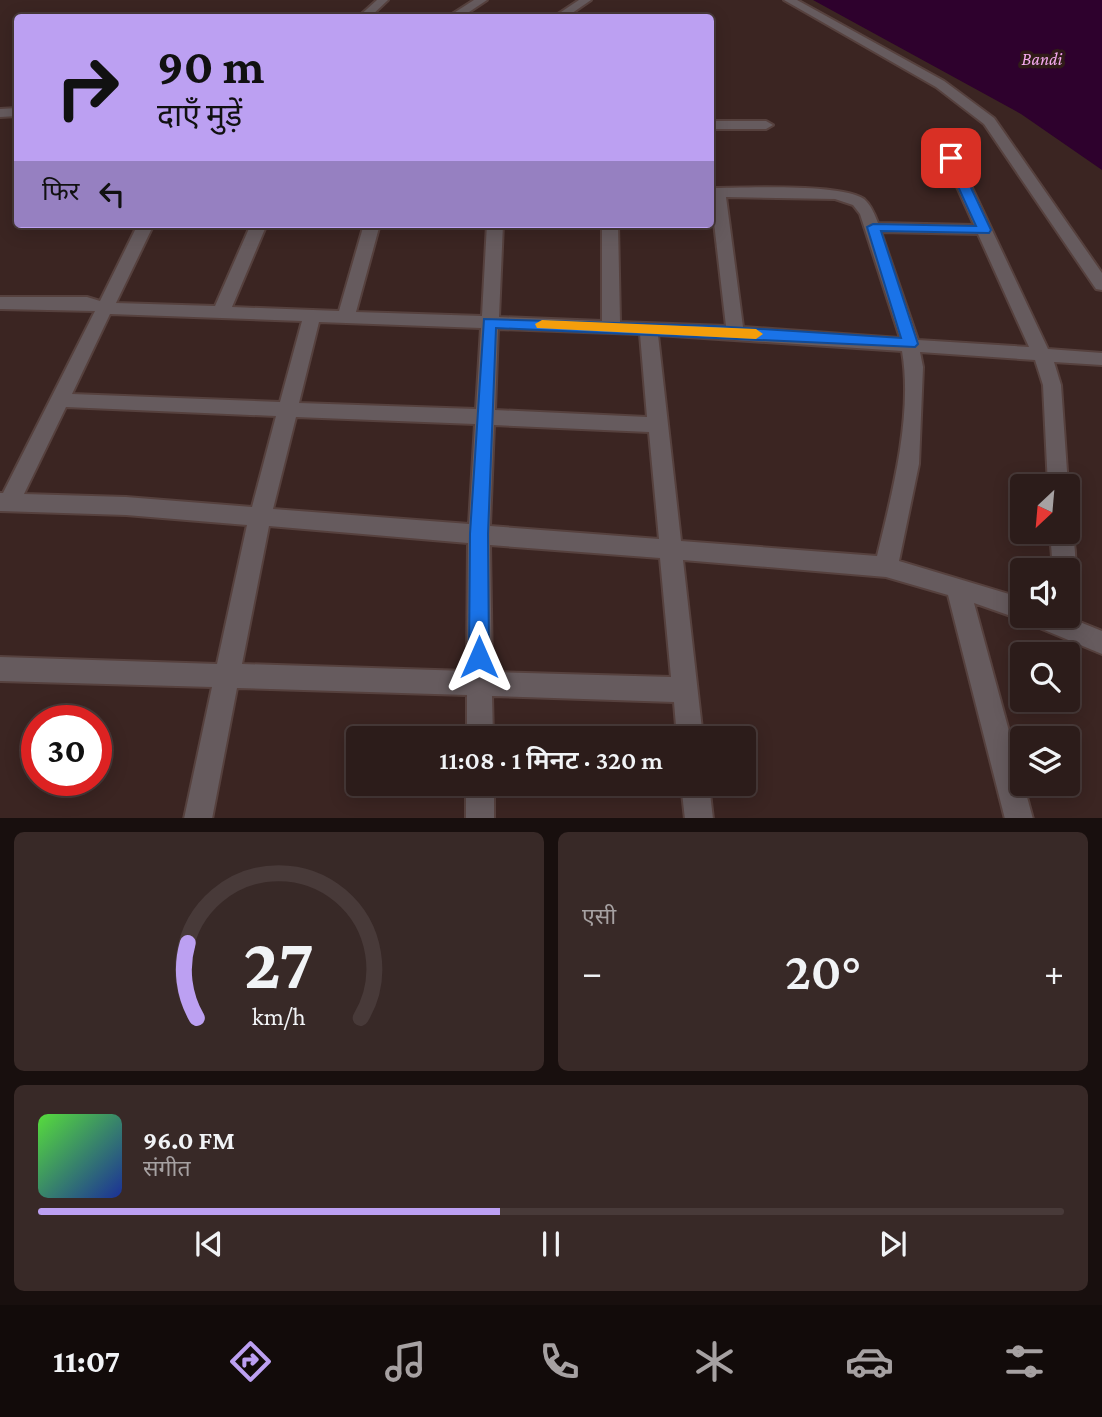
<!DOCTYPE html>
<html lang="hi">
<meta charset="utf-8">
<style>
:root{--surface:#2c1c1a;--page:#382927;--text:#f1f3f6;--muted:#a6a1a2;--line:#483a39;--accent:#bca0f2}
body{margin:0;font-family:"Crimson Pro","Noto Sans Devanagari",serif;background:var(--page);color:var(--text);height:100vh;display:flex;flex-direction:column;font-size:26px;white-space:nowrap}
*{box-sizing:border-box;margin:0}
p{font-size:23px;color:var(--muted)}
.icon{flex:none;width:38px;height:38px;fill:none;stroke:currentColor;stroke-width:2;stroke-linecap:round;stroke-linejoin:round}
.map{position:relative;height:818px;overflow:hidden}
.sheet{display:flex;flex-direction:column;gap:14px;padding:14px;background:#180f0e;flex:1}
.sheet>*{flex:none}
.hud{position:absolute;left:14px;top:14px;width:700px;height:214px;border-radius:7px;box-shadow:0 4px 18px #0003,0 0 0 2px var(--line);background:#bca0f2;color:#111;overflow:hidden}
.needle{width:46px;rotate:206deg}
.tools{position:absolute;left:1010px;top:474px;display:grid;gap:14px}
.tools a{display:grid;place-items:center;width:70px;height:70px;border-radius:7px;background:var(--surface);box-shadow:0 4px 18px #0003,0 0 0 2px var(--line);font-size:35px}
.speed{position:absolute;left:21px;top:705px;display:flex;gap:14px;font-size:35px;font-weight:700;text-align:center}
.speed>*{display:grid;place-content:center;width:91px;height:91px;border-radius:50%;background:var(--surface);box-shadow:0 4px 18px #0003,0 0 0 2px var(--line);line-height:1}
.speed .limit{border:10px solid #d22;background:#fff;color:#111}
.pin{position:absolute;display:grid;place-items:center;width:60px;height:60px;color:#fff;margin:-30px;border-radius:14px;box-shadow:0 4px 10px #0006}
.me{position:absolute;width:77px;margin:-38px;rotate:0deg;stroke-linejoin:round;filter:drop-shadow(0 0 5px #0008)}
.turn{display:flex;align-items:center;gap:24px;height:147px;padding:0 28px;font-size:32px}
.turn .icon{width:91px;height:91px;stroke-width:2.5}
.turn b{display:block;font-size:49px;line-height:60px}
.then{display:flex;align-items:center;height:66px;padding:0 28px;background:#0003;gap:14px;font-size:26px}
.big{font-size:52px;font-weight:600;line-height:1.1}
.sheet .tile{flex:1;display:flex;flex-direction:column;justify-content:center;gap:10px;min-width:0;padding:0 24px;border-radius:10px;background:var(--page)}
.sheet .dial{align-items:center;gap:0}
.dial svg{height:182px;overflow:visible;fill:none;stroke:var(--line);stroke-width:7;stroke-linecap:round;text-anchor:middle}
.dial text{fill:var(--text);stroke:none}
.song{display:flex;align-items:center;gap:21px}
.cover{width:84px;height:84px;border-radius:10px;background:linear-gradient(135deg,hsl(110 70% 55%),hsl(230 70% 35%))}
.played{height:7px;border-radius:4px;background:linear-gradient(90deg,var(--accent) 45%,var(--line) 45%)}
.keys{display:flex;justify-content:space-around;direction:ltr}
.heat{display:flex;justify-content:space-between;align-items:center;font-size:38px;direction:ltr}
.sheet .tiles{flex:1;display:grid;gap:14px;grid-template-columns:1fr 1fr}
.tile:last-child{grid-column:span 2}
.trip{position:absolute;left:346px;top:726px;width:410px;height:70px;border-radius:7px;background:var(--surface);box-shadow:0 4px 18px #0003,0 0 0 2px var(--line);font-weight:600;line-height:70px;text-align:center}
.tabs{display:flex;height:112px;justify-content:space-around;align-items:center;background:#120b0a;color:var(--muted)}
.tabs .icon{width:49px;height:49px}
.tabs .current{color:var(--accent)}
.tabs b{font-size:32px;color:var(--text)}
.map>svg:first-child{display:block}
</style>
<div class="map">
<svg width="1102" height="819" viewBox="0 0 1102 819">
<rect width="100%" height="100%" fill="#3b2522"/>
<path fill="#2e012d" d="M813,0H1102V170L1021,114Z"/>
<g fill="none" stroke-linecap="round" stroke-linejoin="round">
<g stroke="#56413e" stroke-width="4">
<g id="minor">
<path d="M377,0H388L369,18H357Z"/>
<path d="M474,0H487L460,18H446Z"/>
<path d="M579,0H591L565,18H552Z"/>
<path d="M784,0H797L944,81L994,118L1102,273V290L1096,289L984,124L936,87Z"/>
<path d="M18,108V116L0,117V109Z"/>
<path d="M710,121H766L773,125L766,129H710Z"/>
<path d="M951,154L958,158L1048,349L1102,353V365L1054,362L1061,385L1068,486V488L1048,486L1043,385L1035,360L920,352L923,367L919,464L899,561L1022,598V616H1065L1102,631V654L1030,624L1027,618L1022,620L974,603L1033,819H1005L948,595L886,577L683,560L703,738H677L674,702L492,696L493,738H467V695L237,688L212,819H184L212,687L0,681V657L217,664L247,525L126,515L0,511V493H3L95,311L0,309V297H87L100,301L138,224H154L116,303L215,306L251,224H267L232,307L339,311L364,224H380L356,312L482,316L487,224H503L499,317L602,321V224H618L620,322L726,326L710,188C742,188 841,183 864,199C871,205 875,215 878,223L974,225L944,158ZM726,197L835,199L853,205L860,214L900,338L743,327ZM881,232L978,234L1029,347L918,340ZM110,314L302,321L280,402L72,394ZM319,322L481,328L476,409L299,403ZM498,329L640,334L647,417L495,410ZM658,335L902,351C913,415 892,494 877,556L681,541ZM66,407L276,416L252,507L126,497L24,494ZM296,417L475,424L469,524L273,509ZM494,425L649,432L659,539L490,526ZM269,526L468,543L467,671L242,664ZM490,545L660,558L671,677L492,672Z"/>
<path d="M1068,525C1075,536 1078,564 1072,577L1068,579V570H1053L1050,532H1068Z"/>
<rect x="466" y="784" width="28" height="35"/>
<path d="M681,784H709L713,819H685Z"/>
</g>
</g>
<use href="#minor" fill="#665b5e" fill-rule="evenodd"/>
</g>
<path fill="#1a73e8" stroke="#114b97" stroke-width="2" d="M951,155L957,158L991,230L989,233L881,231L918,344L915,347L496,328L488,534L489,657L486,664L479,667L472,664L469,657L470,534L484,319L714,326L901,338L867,227L873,224L976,226L945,158Z"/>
<path fill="#f59e0b" d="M542,320L756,329L763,334L756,339L537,328L535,324Z"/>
<g text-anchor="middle" stroke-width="7" stroke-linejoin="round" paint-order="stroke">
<g font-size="18" font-style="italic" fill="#f4a9ed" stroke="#301c18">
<text x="1042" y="65">Bandi</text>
</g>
</g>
</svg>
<div class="tools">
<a><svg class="needle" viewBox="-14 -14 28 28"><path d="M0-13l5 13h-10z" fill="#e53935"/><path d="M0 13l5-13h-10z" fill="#a6a1a2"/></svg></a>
<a><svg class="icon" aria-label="sound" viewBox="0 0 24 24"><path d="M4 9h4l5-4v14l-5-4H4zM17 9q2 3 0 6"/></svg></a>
<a><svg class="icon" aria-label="search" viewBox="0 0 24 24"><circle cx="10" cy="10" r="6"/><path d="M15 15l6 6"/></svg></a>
<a><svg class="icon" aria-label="layers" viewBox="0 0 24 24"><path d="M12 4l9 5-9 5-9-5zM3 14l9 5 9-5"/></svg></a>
</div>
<div class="speed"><div class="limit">30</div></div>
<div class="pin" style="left:951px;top:158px;background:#d93025"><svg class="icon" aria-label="arrive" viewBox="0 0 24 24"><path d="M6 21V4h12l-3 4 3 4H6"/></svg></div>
<svg class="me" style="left:479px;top:657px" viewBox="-20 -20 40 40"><path d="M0-17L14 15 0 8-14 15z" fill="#1a73e8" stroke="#fff" stroke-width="4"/></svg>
<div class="trip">11:08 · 1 मिनट · 320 m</div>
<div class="hud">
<div class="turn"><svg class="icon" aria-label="right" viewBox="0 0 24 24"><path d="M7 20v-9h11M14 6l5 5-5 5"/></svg><div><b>90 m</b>दाएँ मुड़ें</div></div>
<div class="then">फिर<svg class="icon" aria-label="left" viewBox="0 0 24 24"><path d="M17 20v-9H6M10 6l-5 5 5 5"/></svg></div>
</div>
</div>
<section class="sheet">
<div class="tiles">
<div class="tile dial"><svg viewBox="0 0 100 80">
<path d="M14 69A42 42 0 1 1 86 69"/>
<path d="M14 69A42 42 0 0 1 10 36" stroke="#bca0f2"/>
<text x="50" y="56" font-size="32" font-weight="700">27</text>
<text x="50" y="72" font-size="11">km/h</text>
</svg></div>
<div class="tile"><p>एसी</p>
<div class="heat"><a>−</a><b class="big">20°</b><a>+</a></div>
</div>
<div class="tile">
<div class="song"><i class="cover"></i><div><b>96.0 FM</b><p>संगीत</p></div></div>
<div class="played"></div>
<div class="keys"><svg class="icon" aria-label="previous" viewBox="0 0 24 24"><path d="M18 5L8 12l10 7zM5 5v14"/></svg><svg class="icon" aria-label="pause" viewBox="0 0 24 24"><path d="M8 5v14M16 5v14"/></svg><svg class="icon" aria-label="next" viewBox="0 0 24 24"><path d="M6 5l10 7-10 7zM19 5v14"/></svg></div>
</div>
</div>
</section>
<nav class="tabs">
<b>11:07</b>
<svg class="icon current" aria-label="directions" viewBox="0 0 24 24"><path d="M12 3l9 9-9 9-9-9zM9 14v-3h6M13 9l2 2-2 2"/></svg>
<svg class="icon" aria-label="music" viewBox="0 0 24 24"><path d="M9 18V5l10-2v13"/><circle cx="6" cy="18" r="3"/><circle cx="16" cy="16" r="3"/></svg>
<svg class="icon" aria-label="phone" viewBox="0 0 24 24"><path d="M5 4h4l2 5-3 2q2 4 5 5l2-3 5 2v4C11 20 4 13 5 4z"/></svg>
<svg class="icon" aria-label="climate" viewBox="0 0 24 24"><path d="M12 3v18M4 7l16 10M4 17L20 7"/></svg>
<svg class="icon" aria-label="car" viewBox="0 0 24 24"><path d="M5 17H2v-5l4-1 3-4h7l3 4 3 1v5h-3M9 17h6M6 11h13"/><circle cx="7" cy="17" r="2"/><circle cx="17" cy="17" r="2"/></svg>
<svg class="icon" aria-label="filters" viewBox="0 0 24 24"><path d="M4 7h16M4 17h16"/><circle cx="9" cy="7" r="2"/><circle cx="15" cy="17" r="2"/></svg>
</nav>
